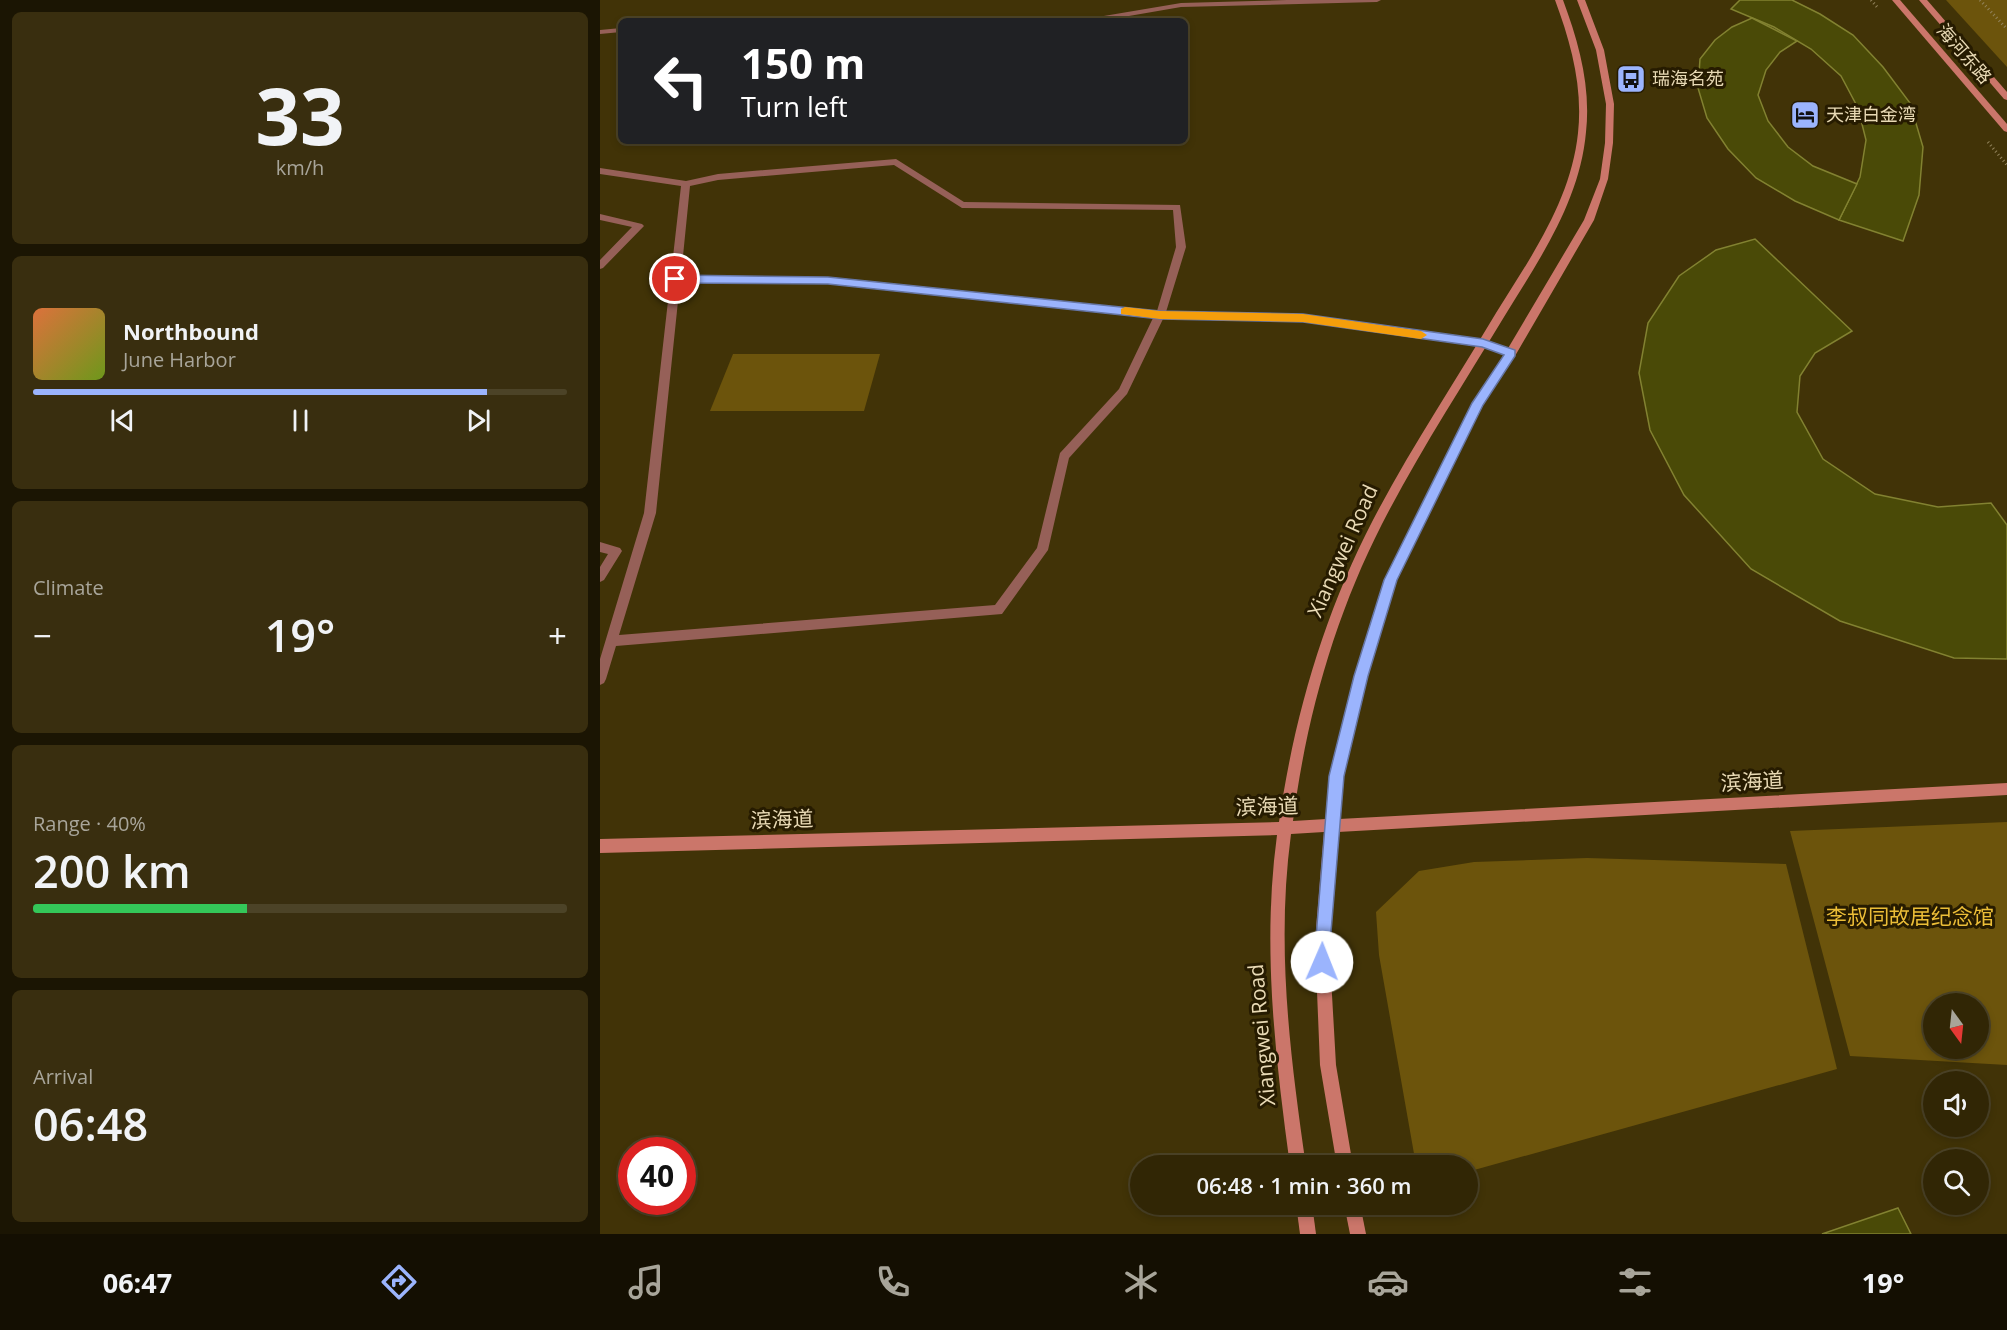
<!DOCTYPE html>
<meta charset="utf-8">
<style>
:root{--surface:#312605;--page:#392e0f;--text:#f1f3f6;--muted:#a8a59a;--line:#4c4327;--accent:#9bb4fd}
body{margin:0;font-family:"Open Sans","Noto Sans SC",sans-serif;background:var(--page);color:var(--text);height:100vh;display:flex;flex-direction:column;font-size:22px;white-space:nowrap}
*{box-sizing:border-box;margin:0}
p{font-size:20px;color:var(--muted)}
.icon{flex:none;width:33px;height:33px;fill:none;stroke:currentColor;stroke-width:2;stroke-linecap:round;stroke-linejoin:round}
.map{position:relative;flex:1;overflow:hidden}
.side{display:flex;flex-direction:column;gap:12px;padding:12px;background:#1b1503;width:600px}
.side>*{flex:none}
.hud{position:absolute;left:18px;top:18px;width:570px;height:126px;border-radius:9px;box-shadow:0 3px 9px #0003,0 0 0 2px var(--line);background:#202124;color:#fff;overflow:hidden}
.needle{width:39px;rotate:165deg}
.tools{position:absolute;left:1323px;top:993px;display:grid;gap:12px}
.tools a{display:grid;place-items:center;width:66px;height:66px;border-radius:50%;background:var(--surface);box-shadow:0 3px 9px #0003,0 0 0 2px var(--line);font-size:30px}
.speed{position:absolute;left:18px;top:1137px;display:flex;gap:12px;font-size:30px;font-weight:700;text-align:center}
.speed>*{display:grid;place-content:center;width:78px;height:78px;border-radius:50%;background:var(--surface);box-shadow:0 3px 9px #0003,0 0 0 2px var(--line);line-height:1}
.speed .limit{border:9px solid #d22;background:#fff;color:#111}
.pin{position:absolute;display:grid;place-items:center;width:51px;height:51px;color:#fff;margin:-26px;border:3px solid #fff;border-radius:50%;box-shadow:0 2px 6px #0007}
.me{position:absolute;width:66px;margin:-33px;rotate:1deg;stroke-linejoin:round;filter:drop-shadow(0 0 4px #0008)}
.turn{display:flex;align-items:center;gap:21px;height:126px;padding:0 24px;font-size:27px}
.turn .icon{width:78px;height:78px;stroke-width:2.5}
.turn b{display:block;font-size:42px;line-height:51px}
.big{font-size:45px;font-weight:600;line-height:1.1}
.side .card{flex:1;display:flex;flex-direction:column;justify-content:center;gap:9px;min-width:0;padding:0 21px;border-radius:9px;background:var(--page)}
.side .dial{align-items:center;gap:0}
.dial b{font-size:78px;line-height:1}
.song{display:flex;align-items:center;gap:18px}
.cover{width:72px;height:72px;border-radius:9px;background:linear-gradient(135deg,hsl(20 70% 55%),hsl(80 70% 35%))}
.played{height:6px;border-radius:3px;background:linear-gradient(90deg,var(--accent) 85%,var(--line) 85%)}
.keys{display:flex;justify-content:space-around;direction:ltr}
.heat{display:flex;justify-content:space-between;align-items:center;font-size:33px;direction:ltr}
.charge{height:9px;border-radius:4px;background:linear-gradient(90deg,#34c759 40%,var(--line) 0)}
.trip{position:absolute;left:530px;top:1155px;width:348px;height:60px;border-radius:30px;background:var(--surface);box-shadow:0 3px 9px #0003,0 0 0 2px var(--line);font-weight:600;line-height:60px;text-align:center}
.tabs{display:flex;height:96px;justify-content:space-around;align-items:center;background:#140f02;color:var(--muted)}
.tabs .icon{width:42px;height:42px}
.tabs .on{color:var(--accent)}
.tabs b{font-size:27px;color:var(--text)}
main{display:flex;flex:1;min-height:0}
.map>svg:first-child{display:block}
</style>
<main>
<section class="side">
<div class="card dial"><b>33</b><p>km/h</p></div>
<div class="card">
<div class="song"><i class="cover"></i><div><b>Northbound</b><p>June Harbor</p></div></div>
<div class="played"></div>
<div class="keys"><svg class="icon" aria-label="previous" viewBox="0 0 24 24"><path d="M18 5L8 12l10 7zM5 5v14"/></svg><svg class="icon" aria-label="pause" viewBox="0 0 24 24"><path d="M8 5v14M16 5v14"/></svg><svg class="icon" aria-label="next" viewBox="0 0 24 24"><path d="M6 5l10 7-10 7zM19 5v14"/></svg></div>
</div>
<div class="card"><p>Climate</p>
<div class="heat"><a>−</a><b class="big">19°</b><a>+</a></div>
</div>
<div class="card"><p>Range · 40%</p><b class="big">200 km</b><div class="charge"></div></div>
<div class="card"><p>Arrival</p><b class="big">06:48</b></div>
</section>
<div class="map">
<svg width="1407" height="1234" viewBox="0 0 1407 1234">
<rect width="100%" height="100%" fill="#413307"/>
<g fill="#6c540c" fill-rule="evenodd">
<path d="M1346,0H1407V67Z"/>
<path d="M133,354H280L264,411H110Z"/>
<path d="M1407,822V1065L1250,1056L1190,831ZM1334,1004H1378V1048H1334Z"/>
<path d="M987,858L1186,864L1237,1069L867,1172V1166L816,1165L779,955L776,912L819,871L874,862Z"/>
</g>
<g fill="#4a4a07" stroke="#828231" stroke-width="1.5">
<path d="M1140,0H1192L1220,14L1253,35L1283,67L1310,103L1323,147L1319,195L1303,241L1239,220L1260,177L1266,140L1258,108L1241,76L1211,49L1174,27L1131,9Z"/>
<path d="M1152,18L1197,41L1180,52L1166,70L1158,95L1168,121L1188,147L1213,166L1257,184L1239,220L1195,201L1156,178L1128,149L1107,118L1098,88L1100,59L1115,40L1132,27Z"/>
<path d="M1155,239L1252,331L1215,353L1200,376L1197,412L1223,459L1275,494L1338,507L1391,503L1407,525V659L1354,658L1240,621L1151,569L1084,495L1050,430L1039,373L1048,323L1079,276L1116,250Z"/>
<path d="M1298,1208L1311,1234H1222Z"/>
</g>
<g fill="none" stroke-linecap="round" stroke-linejoin="round">
<g stroke="#92835b" stroke-width="3" stroke-dasharray="1 3" stroke-linecap="butt">
<path d="M1271,0L1277,7"/>
<path d="M1380,0L1407,29"/>
<path d="M1388,142L1407,165"/>
</g>
<g fill="#966058" fill-rule="evenodd">
<path d="M687,0H781L777,2L581,7L500,21H482L486,19L581,3Z"/>
<path d="M21,28V32L0,34V30Z"/>
<path d="M296,159L364,202L580,205L586,247L566,312L703,315L883,339L915,350L916,353L911,357L882,346L703,321L563,319L527,394L469,458L448,550L402,614L16,646L6,679L4,683L0,685V659L44,513L81,186L0,174V168L86,181L118,174ZM294,165L362,208L573,210L576,247L557,311L228,277L81,276L90,186L118,180ZM80,282L228,283L553,318L519,389L460,453L437,548L395,605L19,635L56,513Z"/>
<path d="M0,214L42,224L44,226L3,268L0,269V260L32,227L0,220Z"/>
<path d="M0,542L20,548L22,551L4,580L0,582V567L8,554L0,552Z"/>
</g>
<g fill="#cb766a" fill-rule="evenodd">
<path d="M955,0H963C979,43 991,87 986,132C980,201 939,260 904,317C863,385 819,452 782,524C735,616 706,718 693,821L726,819L729,776L755,676L785,580L873,403L907,350L984,220L1000,179L1005,143L1006,104L996,50L977,0H985L1004,50L1014,104L1013,143L1008,179L994,220L915,356L882,405L797,580L767,676L743,776L739,819L1407,783V795L738,832L729,942L736,1065L753,1166H737L720,1065L715,942L724,832L691,834C676,946 690,1055 706,1166H690C675,1055 662,946 677,835L0,853V839L679,822C694,717 724,614 773,520C810,449 855,382 896,313C931,257 971,200 978,133C983,87 971,43 955,0Z"/>
<path d="M1292,0H1300L1407,124V132L1404,131Z"/>
<path d="M1319,0H1327L1407,92V100L1404,99Z"/>
<path d="M696,1204H712L716,1234H700Z"/>
<path d="M744,1204H760L766,1234H750Z"/>
</g>
</g>
<path fill="#9bb4fd" stroke="#6575a4" stroke-width="1.5" d="M75,275L228,277L560,311L703,314L883,339L915,350V356L883,405L797,580L768,676L744,776L728,968L722,970L716,968L714,962L729,776L754,676L784,580L872,403L904,355L882,347L703,322L560,319L228,284L75,283L70,279Z"/>
<path fill="#f59e0b" d="M525,307L560,311L703,314L821,331L827,335L821,339L703,322L560,319L521,314V309Z"/>
<defs>
<g id="bus-square" transform="scale(1.5)"><rect x="-9" y="-9" width="18" height="18" rx="4" fill="#9bb4fd" stroke="#261b00"/><path d="M-5-6H5V4H4V6H2V4H-2V6H-4V4H-5ZM-3.5-4V0h7V-4ZM-3.5 1.2v1.5H-2V1.2ZM2 1.2v1.5H3.5V1.2Z" fill="#111"/></g>
<g id="hotel-square" transform="scale(1.5)"><rect x="-9" y="-9" width="18" height="18" rx="4" fill="#9bb4fd" stroke="#261b00"/><path d="M-6-4.5h1.5V1H6V5H4.5V3h-9V5H-6ZM-4 0a1.8 1.8 0 1 1 3.6 0ZM.5 0V-2.5h3Q6-2.5 6 0Z" fill="#111"/></g>
</defs>
<g fill-rule="evenodd">
<use href="#bus-square" x="1031" y="79"/>
<use href="#hotel-square" x="1205" y="115"/>
</g>
<g text-anchor="middle" stroke-width="6" stroke-linejoin="round" paint-order="stroke">
<g font-size="18" fill="#e9dab5" stroke="#261b00">
<text transform="translate(1364 54) rotate(49)" y="6">海河东路</text>
</g>
<g font-size="18" fill="#e9dab5" stroke="#261b00" text-anchor="start">
<text x="1052" y="85">瑞海名苑</text>
<text x="1226" y="121">天津白金湾</text>
</g>
<g font-size="21" fill="#e9dab5" stroke="#261b00">
<text transform="translate(743 551) rotate(-66)" y="7">Xiangwei Road</text>
<text transform="translate(1152 782) rotate(-3)" y="7">滨海道</text>
<text transform="translate(667 807) rotate(-2)" y="7">滨海道</text>
<text transform="translate(182 820) rotate(-2)" y="7">滨海道</text>
<text transform="translate(662 1035) rotate(-95)" y="7">Xiangwei Road</text>
</g>
<g font-size="21" fill="#ecbe37" stroke="#261b00">
<text x="1310" y="924">李叔同故居纪念馆</text>
</g>
</g>
</svg>
<div class="tools">
<a><svg class="needle" viewBox="-14 -14 28 28"><path d="M0-13l5 13h-10z" fill="#e53935"/><path d="M0 13l5-13h-10z" fill="#a8a59a"/></svg></a>
<a><svg class="icon" aria-label="sound" viewBox="0 0 24 24"><path d="M4 9h4l5-4v14l-5-4H4zM17 9q2 3 0 6"/></svg></a>
<a><svg class="icon" aria-label="search" viewBox="0 0 24 24"><circle cx="10" cy="10" r="6"/><path d="M15 15l6 6"/></svg></a>
</div>
<div class="speed"><div class="limit">40</div></div>
<div class="pin" style="left:75px;top:279px;background:#d93025"><svg class="icon" aria-label="arrive" viewBox="0 0 24 24"><path d="M6 21V4h12l-3 4 3 4H6"/></svg></div>
<svg class="me" style="left:722px;top:962px" viewBox="-20 -20 40 40"><circle r="19" fill="#fff"/><path d="M0-13L10 11 0 6-10 11z" fill="#9bb4fd"/></svg>
<div class="trip">06:48 · 1 min · 360 m</div>
<div class="hud">
<div class="turn"><svg class="icon" aria-label="left" viewBox="0 0 24 24"><path d="M17 20v-9H6M10 6l-5 5 5 5"/></svg><div><b>150 m</b>Turn left</div></div>
</div>
</div>
</main>
<nav class="tabs">
<b>06:47</b>
<svg class="icon on" aria-label="directions" viewBox="0 0 24 24"><path d="M12 3l9 9-9 9-9-9zM9 14v-3h6M13 9l2 2-2 2"/></svg>
<svg class="icon" aria-label="music" viewBox="0 0 24 24"><path d="M9 18V5l10-2v13"/><circle cx="6" cy="18" r="3"/><circle cx="16" cy="16" r="3"/></svg>
<svg class="icon" aria-label="phone" viewBox="0 0 24 24"><path d="M5 4h4l2 5-3 2q2 4 5 5l2-3 5 2v4C11 20 4 13 5 4z"/></svg>
<svg class="icon" aria-label="climate" viewBox="0 0 24 24"><path d="M12 3v18M4 7l16 10M4 17L20 7"/></svg>
<svg class="icon" aria-label="car" viewBox="0 0 24 24"><path d="M5 17H2v-5l4-1 3-4h7l3 4 3 1v5h-3M9 17h6M6 11h13"/><circle cx="7" cy="17" r="2"/><circle cx="17" cy="17" r="2"/></svg>
<svg class="icon" aria-label="filters" viewBox="0 0 24 24"><path d="M4 7h16M4 17h16"/><circle cx="9" cy="7" r="2"/><circle cx="15" cy="17" r="2"/></svg>
<b>19°</b>
</nav>
